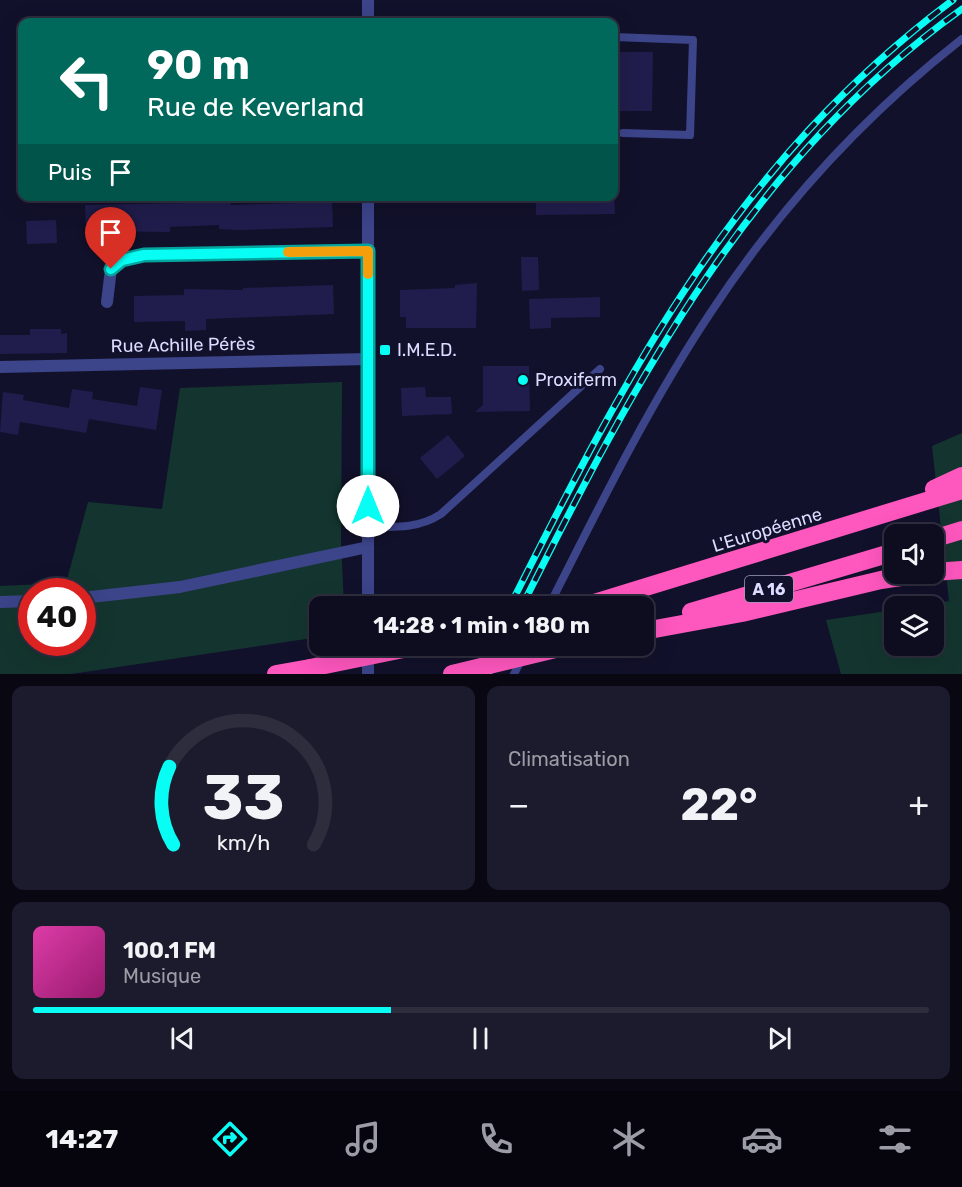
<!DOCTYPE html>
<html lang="fr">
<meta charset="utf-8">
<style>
:root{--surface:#0e0d20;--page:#1c1b2d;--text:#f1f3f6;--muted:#9b9ca5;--line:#2e2d3e;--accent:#08fef4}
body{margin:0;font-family:Rubik,sans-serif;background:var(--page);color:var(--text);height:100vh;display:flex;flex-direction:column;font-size:22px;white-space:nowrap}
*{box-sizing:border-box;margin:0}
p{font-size:20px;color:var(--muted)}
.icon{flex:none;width:33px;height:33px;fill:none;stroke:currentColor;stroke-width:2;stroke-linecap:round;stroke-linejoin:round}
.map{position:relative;height:674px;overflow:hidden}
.drawer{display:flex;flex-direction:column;gap:12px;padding:12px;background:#080712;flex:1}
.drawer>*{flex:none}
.hud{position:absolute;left:18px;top:18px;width:600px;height:183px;border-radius:12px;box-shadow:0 6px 24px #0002,0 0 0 2px var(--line);background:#00695c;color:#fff;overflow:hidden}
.controls{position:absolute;left:884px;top:524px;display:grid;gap:12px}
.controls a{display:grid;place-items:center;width:60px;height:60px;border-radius:12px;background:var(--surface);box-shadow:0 6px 24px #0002,0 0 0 2px var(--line);font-size:30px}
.speed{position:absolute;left:18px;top:578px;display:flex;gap:12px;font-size:30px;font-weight:700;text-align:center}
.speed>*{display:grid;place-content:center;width:78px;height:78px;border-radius:50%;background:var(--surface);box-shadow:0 6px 24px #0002,0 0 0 2px var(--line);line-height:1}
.speed .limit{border:9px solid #d22;background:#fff;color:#111}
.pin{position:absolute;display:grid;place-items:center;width:51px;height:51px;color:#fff;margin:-62px -26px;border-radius:50% 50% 50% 0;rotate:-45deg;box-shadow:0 0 6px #0007}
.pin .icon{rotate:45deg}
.me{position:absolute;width:66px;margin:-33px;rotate:0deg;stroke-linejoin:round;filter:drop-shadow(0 0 4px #0008)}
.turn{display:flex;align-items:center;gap:21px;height:126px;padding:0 30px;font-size:27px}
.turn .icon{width:78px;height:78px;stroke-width:2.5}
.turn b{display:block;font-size:42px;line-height:51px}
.then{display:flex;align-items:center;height:57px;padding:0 30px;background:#0003;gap:12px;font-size:22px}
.big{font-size:45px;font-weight:700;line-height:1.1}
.drawer .tile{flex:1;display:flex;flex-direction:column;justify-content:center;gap:9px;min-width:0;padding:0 21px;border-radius:12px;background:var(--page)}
.drawer .dial{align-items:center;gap:0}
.dial svg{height:156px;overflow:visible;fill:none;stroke:var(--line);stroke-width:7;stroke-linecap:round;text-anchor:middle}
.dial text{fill:var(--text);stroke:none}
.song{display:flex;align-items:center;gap:18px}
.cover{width:72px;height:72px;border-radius:9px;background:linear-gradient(135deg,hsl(320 70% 55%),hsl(320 70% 35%))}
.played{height:6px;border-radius:3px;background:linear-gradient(90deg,var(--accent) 40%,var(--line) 40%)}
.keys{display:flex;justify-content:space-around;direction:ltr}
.heat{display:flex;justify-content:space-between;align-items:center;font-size:33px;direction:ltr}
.drawer .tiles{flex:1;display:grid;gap:12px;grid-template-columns:1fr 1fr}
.tile:last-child{grid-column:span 2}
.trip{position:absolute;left:309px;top:596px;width:345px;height:60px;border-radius:12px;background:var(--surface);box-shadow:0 6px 24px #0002,0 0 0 2px var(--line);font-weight:700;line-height:60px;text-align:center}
.menu{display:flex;height:96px;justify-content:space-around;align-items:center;background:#06050d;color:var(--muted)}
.menu .icon{width:42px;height:42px}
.menu .on{color:var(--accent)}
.menu b{font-size:27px;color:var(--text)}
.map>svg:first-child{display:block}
</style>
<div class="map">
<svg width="962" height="674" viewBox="0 0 962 674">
<rect width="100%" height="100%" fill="#12112b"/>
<g fill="#14352f" fill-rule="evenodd">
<path d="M342,382L341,543L344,606H320L319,637L71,674H0V586L66,583L88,502L162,509L180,388ZM32,591H82V642H32Z"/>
<path d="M962,433V674H841L826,620L894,610V645H933V606H919L949,601L932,446Z"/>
</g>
<g fill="#201d4c">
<path d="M614,52H653L652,111H614Z"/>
<path d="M188,196L230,198L231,205L332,202L333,227L240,230L219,229V225L170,227V232L86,231L85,205L188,203Z"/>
<path d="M536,196H614L615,214L536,215Z"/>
<path d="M56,220L57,243L27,244L26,221Z"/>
<path d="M521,257H538L539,290L522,291Z"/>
<path d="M477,283L476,328H406V317H400V290L455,288V285Z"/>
<path d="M333,285L334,314L206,319V330L185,331V321L134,322V296L184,295V289L243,290V288Z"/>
<path d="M600,297V317L551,318V328L530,329L529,299Z"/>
<path d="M30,329H61V334L67,333V353L0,354V335H30Z"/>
<path d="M483,366H529L530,411L475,412L483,405Z"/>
<path d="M140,387L162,390L156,430L89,419L86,433L20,422L18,435L0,432L3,392L24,395L23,400L69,408L72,389L93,392L92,399L137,406Z"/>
<path d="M425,387L426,397H451L452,414L402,416L401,388Z"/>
<path d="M448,435L465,456L437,479L420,458Z"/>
</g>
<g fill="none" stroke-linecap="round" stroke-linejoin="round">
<g stroke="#3c448a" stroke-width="8">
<path d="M614,37L693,40L690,135L623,133"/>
<path d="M368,527C394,527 418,529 441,514L600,369"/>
<path d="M549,606C599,507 649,405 711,312C779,209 865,115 962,39"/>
<path d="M514,674L529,645"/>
</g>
<g stroke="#3c448a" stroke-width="12">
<path d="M107,302L111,269L122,260L137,256L368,251"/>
<path d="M0,367L368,359"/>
<path d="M82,598L180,587L368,547"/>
<path d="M0,602L32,601"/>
</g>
<g stroke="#3c448a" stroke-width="12">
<path d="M368,0V22"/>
<path d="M368,606V196"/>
<path d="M368,645V674"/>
</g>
<g stroke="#fe57be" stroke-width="18">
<path d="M934,489L962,476"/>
<path d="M933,539L962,530"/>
<path d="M933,572L962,570"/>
<path d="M584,606L962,490"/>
<path d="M691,612L894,552"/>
<path d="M644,631L742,613L881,580L927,573"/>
<path d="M276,674L310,668"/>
</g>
<g stroke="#08fef4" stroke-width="7">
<g id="rail">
<path d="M510,606C628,371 736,162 953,0"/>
<path d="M522,606C635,381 751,159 962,9"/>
<path d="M476,674L490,645"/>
<path d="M488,674L502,645"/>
</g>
</g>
<use href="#rail" stroke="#12112b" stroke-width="4.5" stroke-dasharray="14" stroke-linecap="butt"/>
<g stroke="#fe57be" stroke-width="18">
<path d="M310,668L423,645"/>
<path d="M452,674L572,645"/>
</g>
</g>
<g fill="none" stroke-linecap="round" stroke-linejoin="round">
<g stroke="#05a59f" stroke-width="15">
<path id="route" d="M111,269L122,260L144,255L368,251V506"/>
</g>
<use href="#route" stroke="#08fef4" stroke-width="10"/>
<path stroke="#f59e0b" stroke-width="10" d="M288,252L368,251V274"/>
</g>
<g fill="#08fef4" stroke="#12112b" stroke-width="2">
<rect x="379" y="344" width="12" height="12" rx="3"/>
<circle cx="523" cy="380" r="6"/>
</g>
<g text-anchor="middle" stroke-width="6" stroke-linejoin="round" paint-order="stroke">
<rect fill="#12112b" stroke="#9f9fbf" stroke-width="1.5" x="745" y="576" width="48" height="26" rx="4.5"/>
<g font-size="16" font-weight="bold" fill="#dbdcff">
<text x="769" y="595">A 16</text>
</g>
<g font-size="18" fill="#dbdcff" stroke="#12112b">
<text transform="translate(183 345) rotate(-1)" y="6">Rue Achille Pérès</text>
<text transform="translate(767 530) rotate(-17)" y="6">L'Européenne</text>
</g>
<g font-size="18" fill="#dbdcff" stroke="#12112b" text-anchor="start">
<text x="397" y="356">I.M.E.D.</text>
<text x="535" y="386">Proxiferm</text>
</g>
</g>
</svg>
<div class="controls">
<a><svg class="icon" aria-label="sound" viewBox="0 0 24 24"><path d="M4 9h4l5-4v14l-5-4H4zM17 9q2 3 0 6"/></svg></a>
<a><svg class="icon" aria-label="layers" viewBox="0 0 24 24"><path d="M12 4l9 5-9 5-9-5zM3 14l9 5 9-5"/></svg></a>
</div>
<div class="speed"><div class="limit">40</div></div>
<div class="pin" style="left:111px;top:269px;background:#d93025"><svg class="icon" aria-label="arrive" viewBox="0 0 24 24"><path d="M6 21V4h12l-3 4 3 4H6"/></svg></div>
<svg class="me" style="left:368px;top:506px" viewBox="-20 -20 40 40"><circle r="19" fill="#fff"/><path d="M0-13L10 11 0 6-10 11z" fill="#08fef4"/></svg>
<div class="trip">14:28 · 1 min · 180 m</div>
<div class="hud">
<div class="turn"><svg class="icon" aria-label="left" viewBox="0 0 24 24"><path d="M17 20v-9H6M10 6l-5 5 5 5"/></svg><div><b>90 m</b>Rue de Keverland</div></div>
<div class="then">Puis<svg class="icon" aria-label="arrive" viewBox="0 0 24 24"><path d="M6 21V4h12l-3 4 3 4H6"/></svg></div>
</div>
</div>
<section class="drawer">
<div class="tiles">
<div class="tile dial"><svg viewBox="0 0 100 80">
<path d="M14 69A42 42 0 1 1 86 69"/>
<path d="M14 69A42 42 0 0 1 12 29" stroke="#08fef4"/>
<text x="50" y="56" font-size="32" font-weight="700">33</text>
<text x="50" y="72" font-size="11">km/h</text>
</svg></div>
<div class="tile"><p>Climatisation</p>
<div class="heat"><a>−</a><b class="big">22°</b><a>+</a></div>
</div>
<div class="tile">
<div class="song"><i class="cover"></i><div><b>100.1 FM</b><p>Musique</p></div></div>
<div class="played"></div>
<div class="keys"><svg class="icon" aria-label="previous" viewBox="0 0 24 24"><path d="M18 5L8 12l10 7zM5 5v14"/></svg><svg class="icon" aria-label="pause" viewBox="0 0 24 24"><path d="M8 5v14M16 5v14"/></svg><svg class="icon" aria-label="next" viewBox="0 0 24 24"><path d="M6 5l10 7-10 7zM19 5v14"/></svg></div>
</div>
</div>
</section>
<nav class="menu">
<b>14:27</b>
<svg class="icon on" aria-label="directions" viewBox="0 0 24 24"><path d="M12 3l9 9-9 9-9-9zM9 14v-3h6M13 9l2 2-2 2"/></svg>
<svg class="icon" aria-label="music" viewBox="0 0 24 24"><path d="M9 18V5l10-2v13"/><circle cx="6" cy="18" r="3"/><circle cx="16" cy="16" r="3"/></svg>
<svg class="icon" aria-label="phone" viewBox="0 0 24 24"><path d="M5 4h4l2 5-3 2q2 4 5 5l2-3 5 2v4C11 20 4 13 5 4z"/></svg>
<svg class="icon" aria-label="climate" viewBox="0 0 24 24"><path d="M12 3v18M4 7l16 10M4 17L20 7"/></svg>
<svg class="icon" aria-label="car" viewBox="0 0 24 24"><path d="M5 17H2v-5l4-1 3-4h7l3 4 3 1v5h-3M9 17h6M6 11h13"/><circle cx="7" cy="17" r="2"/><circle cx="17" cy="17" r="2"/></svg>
<svg class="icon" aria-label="filters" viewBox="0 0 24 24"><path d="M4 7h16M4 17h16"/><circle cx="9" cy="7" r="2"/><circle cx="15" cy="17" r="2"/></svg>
</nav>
